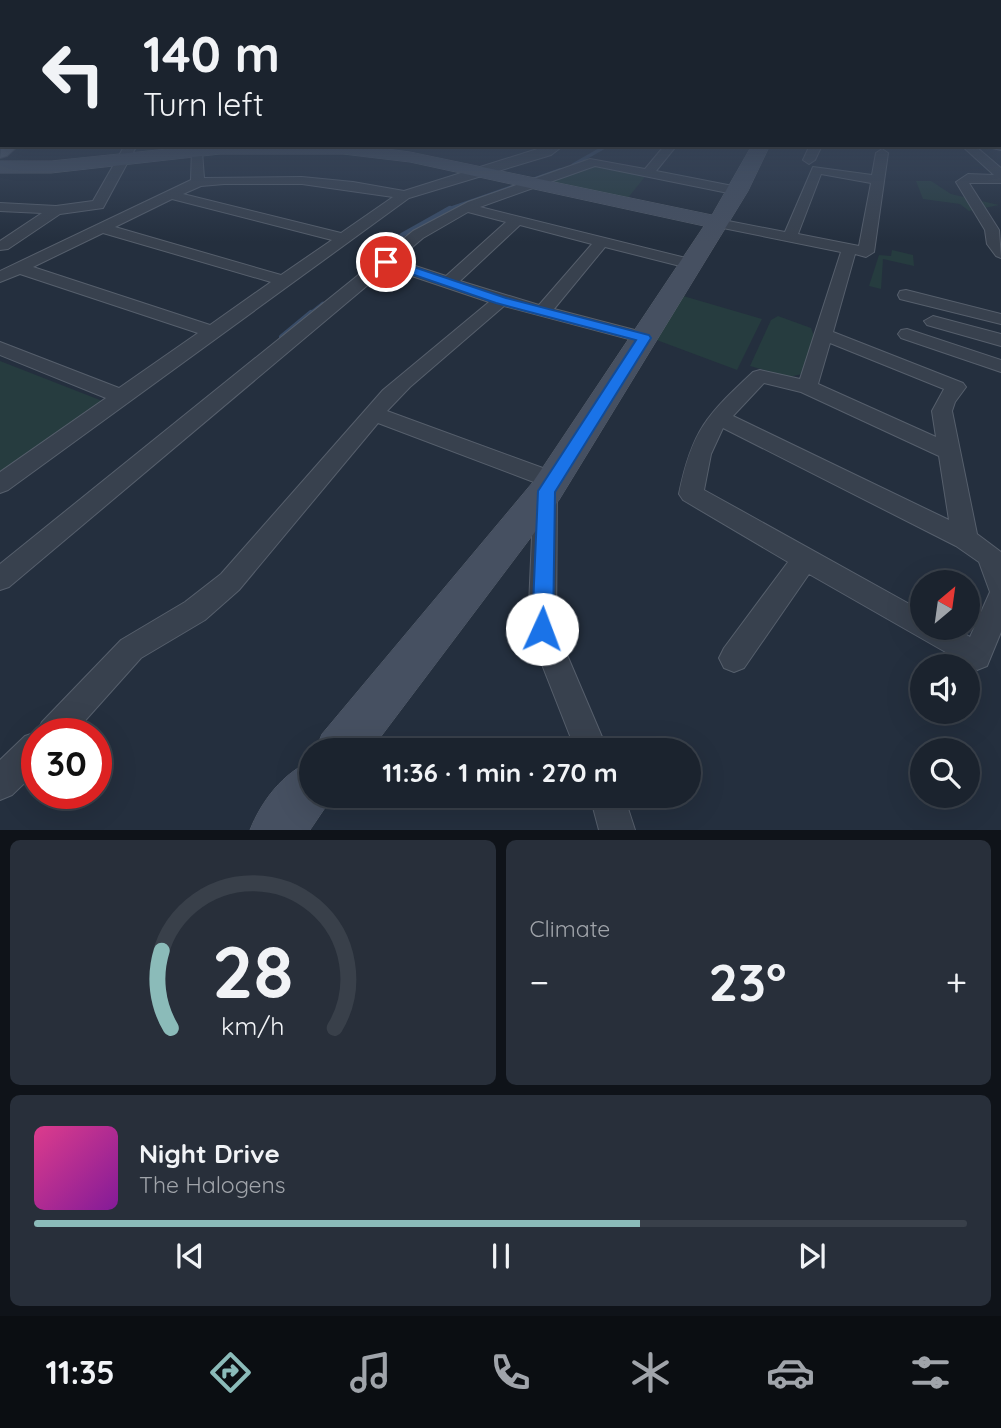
<!DOCTYPE html>
<meta charset="utf-8">
<style>
:root{--surface:#1b232e;--page:#282f3a;--text:#f1f3f6;--muted:#a0a4aa;--line:#39404a;--accent:#8bbbb9}
body{margin:0;font-family:Quicksand,sans-serif;background:var(--page);color:var(--text);height:100vh;display:flex;flex-direction:column;font-size:26px;white-space:nowrap}
*{box-sizing:border-box;margin:0}
p{font-size:23px;color:var(--muted)}
.icon{flex:none;width:38px;height:38px;fill:none;stroke:currentColor;stroke-width:2;stroke-linecap:round;stroke-linejoin:round}
.map{position:relative;height:830px;overflow:hidden}
.panel{display:flex;flex-direction:column;gap:10px;padding:10px;background:#0f1319;flex:1}
.panel>*{flex:none}
.top-card{position:absolute;left:0px;top:0px;width:1001px;height:147px;box-shadow:0 7px 28px #0002,0 0 0 2px var(--line);background:#1b232e;color:var(--text);overflow:hidden}
.needle{width:46px;rotate:29deg}
.fabs{position:absolute;left:910px;top:570px;display:grid;gap:14px}
.fabs a{display:grid;place-items:center;width:70px;height:70px;border-radius:50%;background:var(--surface);box-shadow:0 7px 28px #0002,0 0 0 2px var(--line);font-size:35px}
.speed{position:absolute;left:21px;top:718px;display:flex;gap:14px;font-size:35px;font-weight:700;text-align:center}
.speed>*{display:grid;place-content:center;width:91px;height:91px;border-radius:50%;background:var(--surface);box-shadow:0 7px 28px #0002,0 0 0 2px var(--line);line-height:1}
.speed .limit{border:10px solid #d22;background:#fff;color:#111}
.pin{position:absolute;display:grid;place-items:center;width:60px;height:60px;color:#fff;margin:-30px;border:4px solid #fff;border-radius:50%;box-shadow:0 2px 7px #0007}
.me{position:absolute;width:77px;margin:-38px;rotate:2deg;stroke-linejoin:round;filter:drop-shadow(0 0 5px #0008)}
.turn{display:flex;align-items:center;gap:24px;height:147px;padding:0 28px;font-size:32px}
.turn .icon{width:91px;height:91px;stroke-width:2.5}
.turn b{display:block;font-size:49px;line-height:60px}
.big{font-size:52px;font-weight:700;line-height:1.1}
.panel .card{flex:1;display:flex;flex-direction:column;justify-content:center;gap:10px;min-width:0;padding:0 24px;border-radius:10px;background:var(--page)}
.panel .dial{align-items:center;gap:0}
.dial svg{height:182px;overflow:visible;fill:none;stroke:var(--line);stroke-width:7;stroke-linecap:round;text-anchor:middle}
.dial text{fill:var(--text);stroke:none}
.song{display:flex;align-items:center;gap:21px}
.cover{width:84px;height:84px;border-radius:10px;background:linear-gradient(135deg,hsl(330 70% 55%),hsl(290 70% 35%))}
.played{height:7px;border-radius:4px;background:linear-gradient(90deg,var(--accent) 65%,var(--line) 65%)}
.keys{display:flex;justify-content:space-around;direction:ltr}
.heat{display:flex;justify-content:space-between;align-items:center;font-size:38px;direction:ltr}
.panel .tiles{flex:1;display:grid;gap:10px;grid-template-columns:1fr 1fr}
.card:last-child{grid-column:span 2}
.trip{position:absolute;left:299px;top:738px;width:402px;height:70px;border-radius:35px;background:var(--surface);box-shadow:0 7px 28px #0002,0 0 0 2px var(--line);font-weight:700;line-height:70px;text-align:center}
.tab-bar{display:flex;height:112px;justify-content:space-around;align-items:center;background:#0b0e12;color:var(--muted)}
.tab-bar .icon{width:49px;height:49px}
.tab-bar .current{color:var(--accent)}
.tab-bar b{font-size:32px;color:var(--text)}
.map>svg:first-child{display:block}
</style>
<div class="map">
<svg width="1001" height="830" viewBox="0 0 1001 830">
<rect width="100%" height="100%" fill="#242f3e"/>
<g fill="#263c3f">
<path d="M594,162L648,173L627,199L541,181Z"/>
<path d="M916,181H931L951,194L999,205L969,211L960,204L923,199Z"/>
<path d="M892,250L913,255L914,266L883,259L881,289L869,286L879,255L891,256Z"/>
<path d="M673,293L762,319L737,370L646,336Z"/>
<path d="M778,316L811,328L814,336L802,374L789,377L750,366L771,320Z"/>
<path d="M0,361L105,402L0,476Z"/>
</g>
<g fill="none" stroke-linecap="round" stroke-linejoin="round">
<g stroke="#394c67" stroke-width="3.5">
<path d="M573,165L608,145"/>
<path d="M446,210L560,170"/>
</g>
<g stroke="#394c67" stroke-width="4.5">
<path d="M375,262L402,235L450,208"/>
<path d="M309,315L323,304"/>
</g>
<path stroke="#394c67" stroke-width="6" d="M282,337L311,313"/>
<g stroke="#565f6c" stroke-width="2">
<g id="street">
<rect x="999" y="126" width="2" height="6"/>
<path d="M999,143L1001,150L980,145H999Z"/>
<path d="M125,145H137L103,208L60,214L8,249L0,250V241L42,213L0,211V203L56,206L93,201Z"/>
<path d="M550,145H564L551,155L409,198L8,490L0,493V472L106,398L0,355V342L119,388L198,333L20,274L0,282V271L191,180L192,149L202,151L204,178L302,177L353,182L404,191ZM224,184H302L393,197L341,233L183,194L201,186ZM172,199L332,240L281,275L115,227ZM103,233L271,282L210,325L33,267Z"/>
<path d="M665,145H677L656,171L738,187L745,191L738,195L595,166L480,207L698,261L700,264L698,267L692,269L605,247L554,309L650,334L653,338L650,342L644,343L504,306L410,387L387,411L562,475L566,481L562,487L557,489L556,629L608,751H576L528,629L534,491L539,484L378,423L239,590L205,620L141,658L74,733H37V771L12,795L0,800V760L25,736L37,732L42,722L121,640L185,602L221,574L383,390L489,302L388,268L9,587L0,590V564L413,231L468,202L590,159L645,169ZM468,212L506,222L446,276L397,260L423,238ZM520,225L592,244L539,305L460,281Z"/>
<path d="M810,145H822L815,160L809,164L803,160Z"/>
<path d="M961,145H974L1001,168V183H969L999,230L1001,258L996,256L987,244L985,230L956,182L968,174L994,175Z"/>
<path d="M882,149L888,153L874,252L866,257L855,254L833,332L963,383L966,387L955,402L952,411L977,534L1001,552V632L987,666L977,670L809,574L744,668L734,672L724,668L719,658L724,648L788,562L683,500L679,494C692,430 707,415 753,372L760,370L800,379L841,252L718,227L711,223L718,219L785,232L813,167L872,175L876,153ZM821,174L871,183L859,246L798,234ZM830,343L944,389L932,411L936,437L818,384ZM764,383L801,392L939,456L949,520L733,416ZM723,428L956,546L979,562L990,592L970,637L955,628H922V611L704,490L711,454Z"/>
<path d="M906,290L1001,314V324L900,299L898,295L900,291Z"/>
<path d="M933,316L1001,334V346L927,325L924,321Z"/>
<path d="M907,329L1001,360V372L901,338L898,334L901,330Z"/>
<path d="M590,796H624L635,830H599Z"/>
</g>
</g>
<g stroke="#565f6c" stroke-width="1">
<g id="secondary">
<path d="M206,145H356L410,152L712,215L752,145H770L748,191L559,500L370,751H315L322,734L533,482L704,226L410,162L343,154H220L51,173H0V161H51Z"/>
<path d="M312,761V796H333L310,830H250C261,802 283,772 312,761Z"/>
</g>
</g>
<g stroke="#414a57" stroke-width="2">
<path id="primary" d="M2,142V145H19L7,156L0,158Z"/>
</g>
<use href="#street" fill="#38414e" fill-rule="evenodd"/>
<use href="#secondary" fill="#465061" fill-rule="evenodd"/>
<use href="#primary" fill="#56606e" fill-rule="evenodd"/>
</g>
<linearGradient id="sky" x2="0" y2="1"><stop stop-color="#141a22"/><stop offset="0.52" stop-color="#3f4d63"/><stop offset="1" stop-color="#3f4d63" stop-opacity="0"/></linearGradient>
<rect width="1001" height="242" fill="url(#sky)"/>
<path fill="#1a73e8" stroke="#114b97" stroke-width="2" d="M382,259H390L506,298L649,335L651,338L555,492L553,629L550,636L542,639L535,636L532,629L538,491L636,340L496,303L382,264Z"/>
</svg>
<div class="fabs">
<a><svg class="needle" viewBox="-14 -14 28 28"><path d="M0-13l5 13h-10z" fill="#e53935"/><path d="M0 13l5-13h-10z" fill="#a0a4aa"/></svg></a>
<a><svg class="icon" aria-label="sound" viewBox="0 0 24 24"><path d="M4 9h4l5-4v14l-5-4H4zM17 9q2 3 0 6"/></svg></a>
<a><svg class="icon" aria-label="search" viewBox="0 0 24 24"><circle cx="10" cy="10" r="6"/><path d="M15 15l6 6"/></svg></a>
</div>
<div class="speed"><div class="limit">30</div></div>
<div class="pin" style="left:386px;top:262px;background:#d93025"><svg class="icon" aria-label="arrive" viewBox="0 0 24 24"><path d="M6 21V4h12l-3 4 3 4H6"/></svg></div>
<svg class="me" style="left:542px;top:629px" viewBox="-20 -20 40 40"><circle r="19" fill="#fff"/><path d="M0-13L10 11 0 6-10 11z" fill="#1a73e8"/></svg>
<div class="trip">11:36 · 1 min · 270 m</div>
<div class="top-card">
<div class="turn"><svg class="icon" aria-label="left" viewBox="0 0 24 24"><path d="M17 20v-9H6M10 6l-5 5 5 5"/></svg><div><b>140 m</b>Turn left</div></div>
</div>
</div>
<section class="panel">
<div class="tiles">
<div class="card dial"><svg viewBox="0 0 100 80">
<path d="M14 69A42 42 0 1 1 86 69"/>
<path d="M14 69A42 42 0 0 1 10 35" stroke="#8bbbb9"/>
<text x="50" y="56" font-size="32" font-weight="700">28</text>
<text x="50" y="72" font-size="11">km/h</text>
</svg></div>
<div class="card"><p>Climate</p>
<div class="heat"><a>−</a><b class="big">23°</b><a>+</a></div>
</div>
<div class="card">
<div class="song"><i class="cover"></i><div><b>Night Drive</b><p>The Halogens</p></div></div>
<div class="played"></div>
<div class="keys"><svg class="icon" aria-label="previous" viewBox="0 0 24 24"><path d="M18 5L8 12l10 7zM5 5v14"/></svg><svg class="icon" aria-label="pause" viewBox="0 0 24 24"><path d="M8 5v14M16 5v14"/></svg><svg class="icon" aria-label="next" viewBox="0 0 24 24"><path d="M6 5l10 7-10 7zM19 5v14"/></svg></div>
</div>
</div>
</section>
<nav class="tab-bar">
<b>11:35</b>
<svg class="icon current" aria-label="directions" viewBox="0 0 24 24"><path d="M12 3l9 9-9 9-9-9zM9 14v-3h6M13 9l2 2-2 2"/></svg>
<svg class="icon" aria-label="music" viewBox="0 0 24 24"><path d="M9 18V5l10-2v13"/><circle cx="6" cy="18" r="3"/><circle cx="16" cy="16" r="3"/></svg>
<svg class="icon" aria-label="phone" viewBox="0 0 24 24"><path d="M5 4h4l2 5-3 2q2 4 5 5l2-3 5 2v4C11 20 4 13 5 4z"/></svg>
<svg class="icon" aria-label="climate" viewBox="0 0 24 24"><path d="M12 3v18M4 7l16 10M4 17L20 7"/></svg>
<svg class="icon" aria-label="car" viewBox="0 0 24 24"><path d="M5 17H2v-5l4-1 3-4h7l3 4 3 1v5h-3M9 17h6M6 11h13"/><circle cx="7" cy="17" r="2"/><circle cx="17" cy="17" r="2"/></svg>
<svg class="icon" aria-label="filters" viewBox="0 0 24 24"><path d="M4 7h16M4 17h16"/><circle cx="9" cy="7" r="2"/><circle cx="15" cy="17" r="2"/></svg>
</nav>
